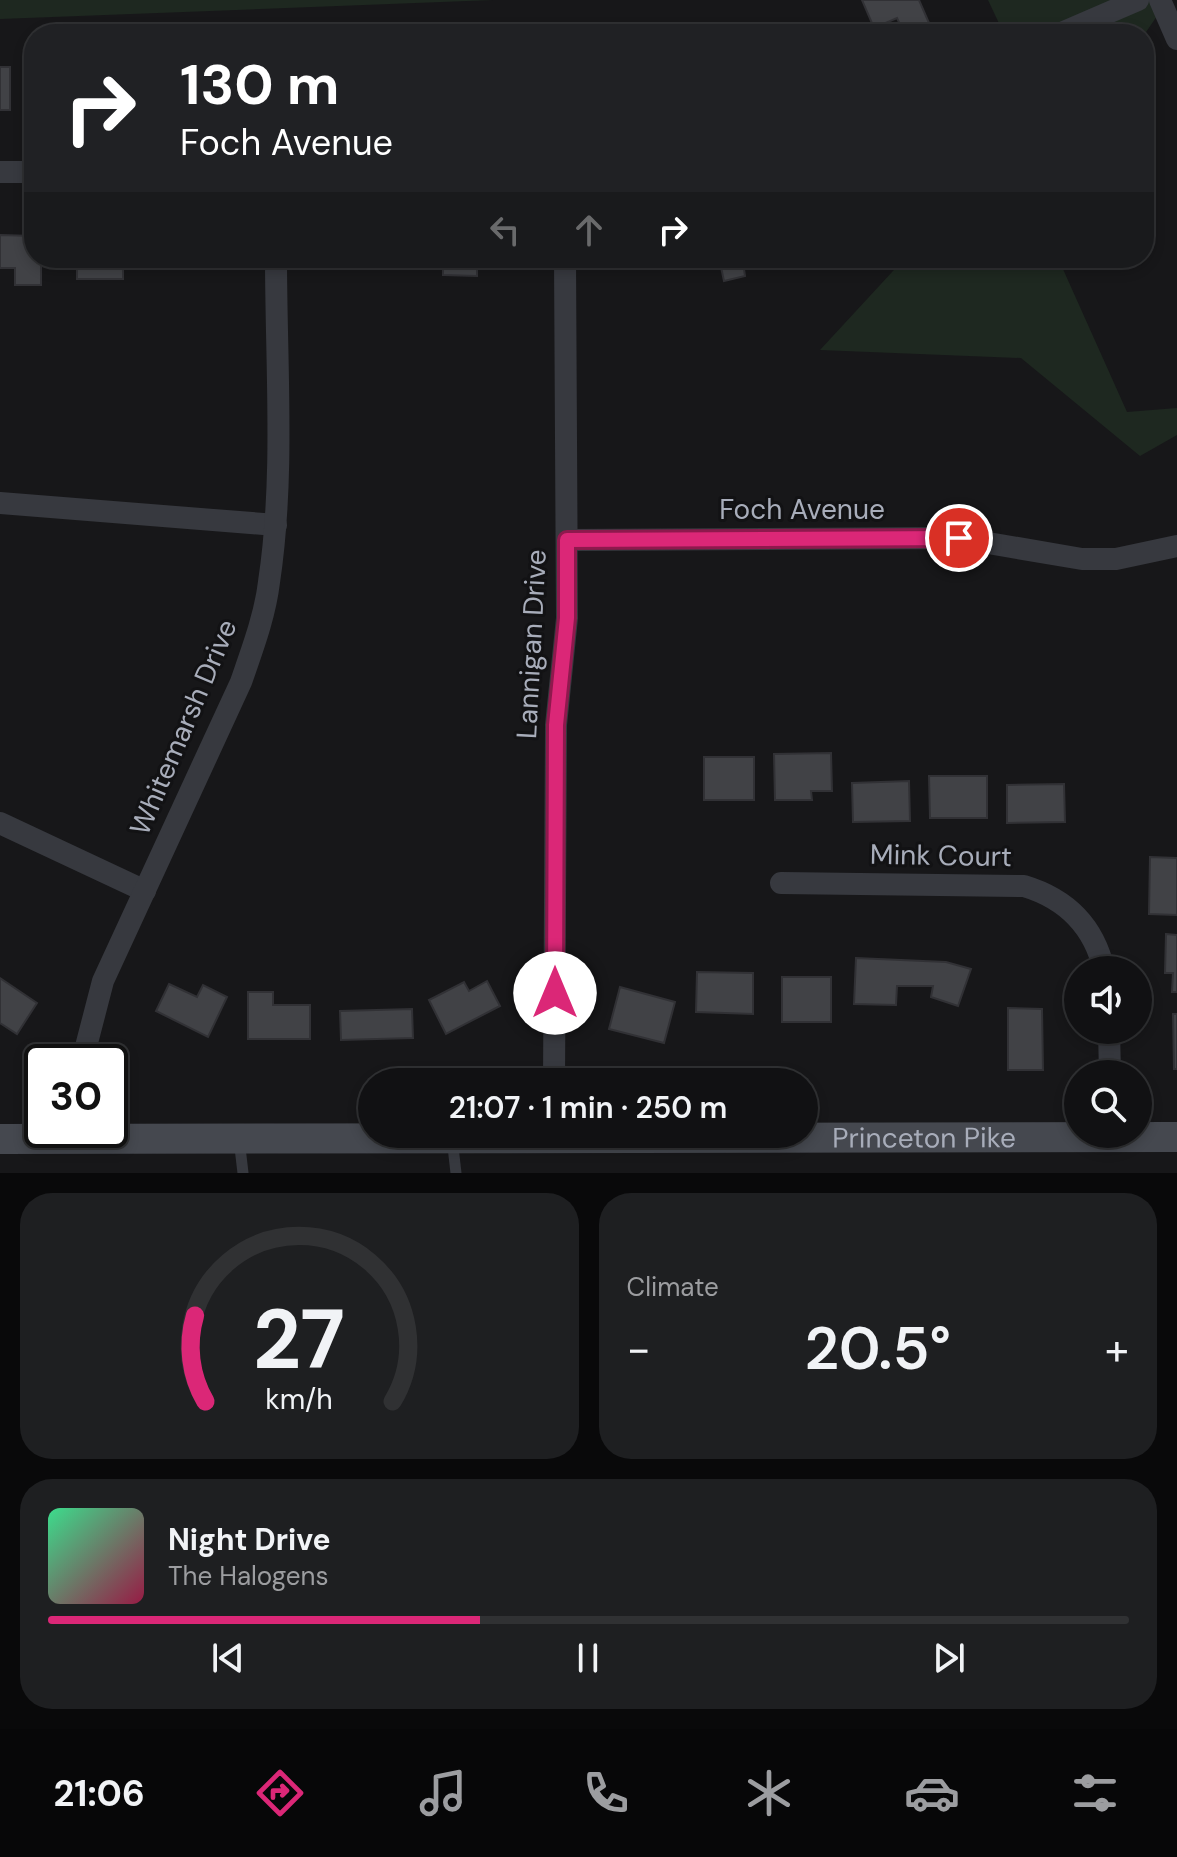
<!DOCTYPE html>
<meta charset="utf-8">
<style>
:root{--surface:#111113;--page:#1e1f21;--text:#f1f3f6;--muted:#9c9da0;--line:#303133;--accent:#db2777}
body{margin:0;font-family:"DM Sans",sans-serif;background:var(--page);color:var(--text);height:100vh;display:flex;flex-direction:column;font-size:30px;white-space:nowrap}
*{box-sizing:border-box;margin:0}
p{font-size:26px;color:var(--muted)}
.icon{flex:none;width:44px;height:44px;fill:none;stroke:currentColor;stroke-width:2;stroke-linecap:round;stroke-linejoin:round}
.map{position:relative;height:1173px;overflow:hidden}
.panel{display:flex;flex-direction:column;gap:20px;padding:20px;background:#09090a;flex:1}
.panel>*{flex:none}
.hud{position:absolute;left:24px;top:24px;width:1130px;height:244px;border-radius:32px;box-shadow:0 4px 12px #0003,0 0 0 2px var(--line);background:#202124;color:#fff;overflow:hidden}
.buttons{position:absolute;left:1064px;top:956px;display:grid;gap:16px}
.buttons a{display:grid;place-items:center;width:88px;height:88px;border-radius:50%;background:var(--surface);box-shadow:0 4px 12px #0003,0 0 0 2px var(--line);font-size:40px}
.speed{position:absolute;left:24px;top:1044px;display:flex;gap:16px;font-size:40px;font-weight:700;text-align:center}
.speed>*{display:grid;place-content:center;width:104px;height:104px;border-radius:50%;background:var(--surface);box-shadow:0 4px 12px #0003,0 0 0 2px var(--line);line-height:1}
.speed .limit{border:4px solid #111;border-radius:12px;background:#fff;color:#111}
.pin{position:absolute;display:grid;place-items:center;width:68px;height:68px;color:#fff;margin:-34px;border:4px solid #fff;border-radius:50%;box-shadow:0 2px 8px #0007}
.me{position:absolute;width:88px;margin:-44px;rotate:0deg;stroke-linejoin:round;filter:drop-shadow(0 0 6px #0008)}
.turn{display:flex;align-items:center;gap:28px;height:168px;padding:0 24px;font-size:36px}
.turn .icon{width:104px;height:104px;stroke-width:2.5}
.turn b{display:block;font-size:56px;line-height:68px}
.lanes{display:flex;align-items:center;height:76px;padding:0 24px;background:#0003;justify-content:center;gap:40px;direction:ltr}
.lanes .off{opacity:.35}
.big{font-size:60px;font-weight:600;line-height:1.1}
.panel .card{flex:1;display:flex;flex-direction:column;justify-content:center;gap:12px;min-width:0;padding:0 28px;border-radius:32px;background:var(--page)}
.panel .dial{align-items:center;gap:0}
.dial svg{height:208px;overflow:visible;fill:none;stroke:var(--line);stroke-width:7;stroke-linecap:round;text-anchor:middle}
.dial text{fill:var(--text);stroke:none}
.song{display:flex;align-items:center;gap:24px}
.cover{width:96px;height:96px;border-radius:12px;background:linear-gradient(135deg,hsl(150 70% 55%),hsl(340 70% 35%))}
.played{height:8px;border-radius:4px;background:linear-gradient(90deg,var(--accent) 40%,var(--line) 40%)}
.keys{display:flex;justify-content:space-around;direction:ltr}
.heat{display:flex;justify-content:space-between;align-items:center;font-size:44px;direction:ltr}
.panel .tiles{flex:1;display:grid;gap:20px;grid-template-columns:1fr 1fr}
.card:last-child{grid-column:span 2}
.trip{position:absolute;left:358px;top:1068px;width:460px;height:80px;border-radius:40px;background:var(--surface);box-shadow:0 4px 12px #0003,0 0 0 2px var(--line);font-weight:600;line-height:80px;text-align:center}
.menu{display:flex;height:128px;justify-content:space-around;align-items:center;background:#070708;color:var(--muted)}
.menu .icon{width:56px;height:56px}
.menu .active{color:var(--accent)}
.menu b{font-size:36px;color:var(--text)}
.map>svg:first-child{display:block}
</style>
<div class="map">
<svg width="1177" height="1173" viewBox="0 0 1177 1173">
<rect width="100%" height="100%" fill="#171719"/>
<g fill="#1e2820">
<path d="M0,0H493L0,19Z"/>
<path d="M988,0H1168L1144,35L1004,34Z"/>
<path d="M905,258H1058L1127,412L1177,408V435L1140,456L1021,358L820,350Z"/>
</g>
<g fill="#414246" stroke="#313135" stroke-width="2">
<path d="M862,0H919L929,23L904,33L897,18L874,28Z"/>
<path d="M835,24L839,32L850,27L853,34H812Z"/>
<rect x="0" y="67" width="10" height="43"/>
<path d="M0,235L34,236V258H41V285H15V268H0Z"/>
<rect x="77" y="258" width="46" height="21"/>
<path d="M443,258H509L508,268L477,267V276L443,275Z"/>
<path d="M719,258H771L772,262L744,269L745,276L724,281Z"/>
<path d="M831,753L832,791H811L812,800H775L774,754Z"/>
<rect x="704" y="757" width="50" height="43"/>
<path d="M929,776H987V818H930Z"/>
<path d="M909,781L910,821L853,822L852,783Z"/>
<path d="M1064,784L1065,822L1007,823V785Z"/>
<path d="M1150,857L1177,858V915L1149,914Z"/>
<path d="M1166,934L1177,935V992H1172L1173,973H1165Z"/>
<path d="M856,958L946,962L971,969L958,1006L931,997L933,986H897L896,1005L854,1004Z"/>
<path d="M697,972L753,973V1014L696,1012Z"/>
<rect x="782" y="977" width="49" height="45"/>
<path d="M0,978L37,1003L17,1034L0,1023Z"/>
<path d="M487,981L500,1006L446,1034L429,1000L464,982L469,991Z"/>
<path d="M169,984L197,997L203,985L227,997L208,1037L156,1011Z"/>
<path d="M620,987L675,1002L664,1043L609,1029Z"/>
<path d="M248,992H273V1005H310V1039H248Z"/>
<path d="M1008,1008L1042,1009L1043,1070H1008Z"/>
<path d="M412,1009L413,1038L341,1040L340,1011Z"/>
<path d="M1173,1014H1177V1069H1174Z"/>
</g>
<g fill="none" stroke-linecap="round" stroke-linejoin="round">
<g stroke="#37393f" stroke-width="11">
<path d="M452,1138L456,1173"/>
<path d="M239,1139L243,1173"/>
</g>
<g stroke="#37393f" stroke-width="22">
<path d="M1160,0L1177,39"/>
<path d="M1059,34L1138,0"/>
<path d="M0,172H34"/>
<path d="M0,503L276,525"/>
<path d="M567,540L959,538L1082,559H1116L1177,546"/>
<path d="M0,823L145,891"/>
<path d="M781,883L1024,886C1067,899 1094,926 1104,970"/>
<path d="M1109,1030L1110,1074"/>
<path d="M82,1062L103,981L241,682C252,650 265,616 269,582C285,476 276,365 276,258"/>
<path d="M554,1082L556,725L567,618L565,258"/>
</g>
<path stroke="#45484f" stroke-width="30" id="s1" d="M0,1139L1177,1137"/>
</g>
<g fill="none" stroke-linecap="round" stroke-linejoin="round">
<g stroke="#8e194d" stroke-width="20">
<path id="route" d="M555,993L556,725L567,618V540L959,538"/>
</g>
<use href="#route" stroke="#db2777" stroke-width="14"/>
</g>
<g text-anchor="middle" stroke-width="6" stroke-linejoin="round" paint-order="stroke">
<g font-size="28" fill="#a8adba" stroke="#121214">
<text x="802" y="519">Foch Avenue</text>
<text transform="translate(531 644) rotate(-87)" y="10">Lannigan Drive</text>
<text transform="translate(183 727) rotate(-67)" y="10">Whitemarsh Drive</text>
<text transform="translate(941 855) rotate(1)" y="10">Mink Court</text>
<text dy="10" stroke="none"><textPath href="#s1" startOffset="924">Princeton Pike</textPath></text>
</g>
</g>
</svg>
<div class="buttons">
<a><svg class="icon" aria-label="sound" viewBox="0 0 24 24"><path d="M4 9h4l5-4v14l-5-4H4zM17 9q2 3 0 6"/></svg></a>
<a><svg class="icon" aria-label="search" viewBox="0 0 24 24"><circle cx="10" cy="10" r="6"/><path d="M15 15l6 6"/></svg></a>
</div>
<div class="speed"><div class="limit">30</div></div>
<div class="pin" style="left:959px;top:538px;background:#d93025"><svg class="icon" aria-label="arrive" viewBox="0 0 24 24"><path d="M6 21V4h12l-3 4 3 4H6"/></svg></div>
<svg class="me" style="left:555px;top:993px" viewBox="-20 -20 40 40"><circle r="19" fill="#fff"/><path d="M0-13L10 11 0 6-10 11z" fill="#db2777"/></svg>
<div class="trip">21:07 · 1 min · 250 m</div>
<div class="hud">
<div class="turn"><svg class="icon" aria-label="right" viewBox="0 0 24 24"><path d="M7 20v-9h11M14 6l5 5-5 5"/></svg><div><b>130 m</b>Foch Avenue</div></div>
<div class="lanes"><svg class="icon off" aria-label="left" viewBox="0 0 24 24"><path d="M17 20v-9H6M10 6l-5 5 5 5"/></svg><svg class="icon off" aria-label="ahead" viewBox="0 0 24 24"><path d="M12 20V5M6 11l6-6 6 6"/></svg><svg class="icon" aria-label="right" viewBox="0 0 24 24"><path d="M7 20v-9h11M14 6l5 5-5 5"/></svg></div>
</div>
</div>
<section class="panel">
<div class="tiles">
<div class="card dial"><svg viewBox="0 0 100 80">
<path d="M14 69A42 42 0 1 1 86 69"/>
<path d="M14 69A42 42 0 0 1 10 36" stroke="#db2777"/>
<text x="50" y="56" font-size="32" font-weight="700">27</text>
<text x="50" y="72" font-size="11">km/h</text>
</svg></div>
<div class="card"><p>Climate</p>
<div class="heat"><a>−</a><b class="big">20.5°</b><a>+</a></div>
</div>
<div class="card">
<div class="song"><i class="cover"></i><div><b>Night Drive</b><p>The Halogens</p></div></div>
<div class="played"></div>
<div class="keys"><svg class="icon" aria-label="previous" viewBox="0 0 24 24"><path d="M18 5L8 12l10 7zM5 5v14"/></svg><svg class="icon" aria-label="pause" viewBox="0 0 24 24"><path d="M8 5v14M16 5v14"/></svg><svg class="icon" aria-label="next" viewBox="0 0 24 24"><path d="M6 5l10 7-10 7zM19 5v14"/></svg></div>
</div>
</div>
</section>
<nav class="menu">
<b>21:06</b>
<svg class="icon active" aria-label="directions" viewBox="0 0 24 24"><path d="M12 3l9 9-9 9-9-9zM9 14v-3h6M13 9l2 2-2 2"/></svg>
<svg class="icon" aria-label="music" viewBox="0 0 24 24"><path d="M9 18V5l10-2v13"/><circle cx="6" cy="18" r="3"/><circle cx="16" cy="16" r="3"/></svg>
<svg class="icon" aria-label="phone" viewBox="0 0 24 24"><path d="M5 4h4l2 5-3 2q2 4 5 5l2-3 5 2v4C11 20 4 13 5 4z"/></svg>
<svg class="icon" aria-label="climate" viewBox="0 0 24 24"><path d="M12 3v18M4 7l16 10M4 17L20 7"/></svg>
<svg class="icon" aria-label="car" viewBox="0 0 24 24"><path d="M5 17H2v-5l4-1 3-4h7l3 4 3 1v5h-3M9 17h6M6 11h13"/><circle cx="7" cy="17" r="2"/><circle cx="17" cy="17" r="2"/></svg>
<svg class="icon" aria-label="filters" viewBox="0 0 24 24"><path d="M4 7h16M4 17h16"/><circle cx="9" cy="7" r="2"/><circle cx="15" cy="17" r="2"/></svg>
</nav>
